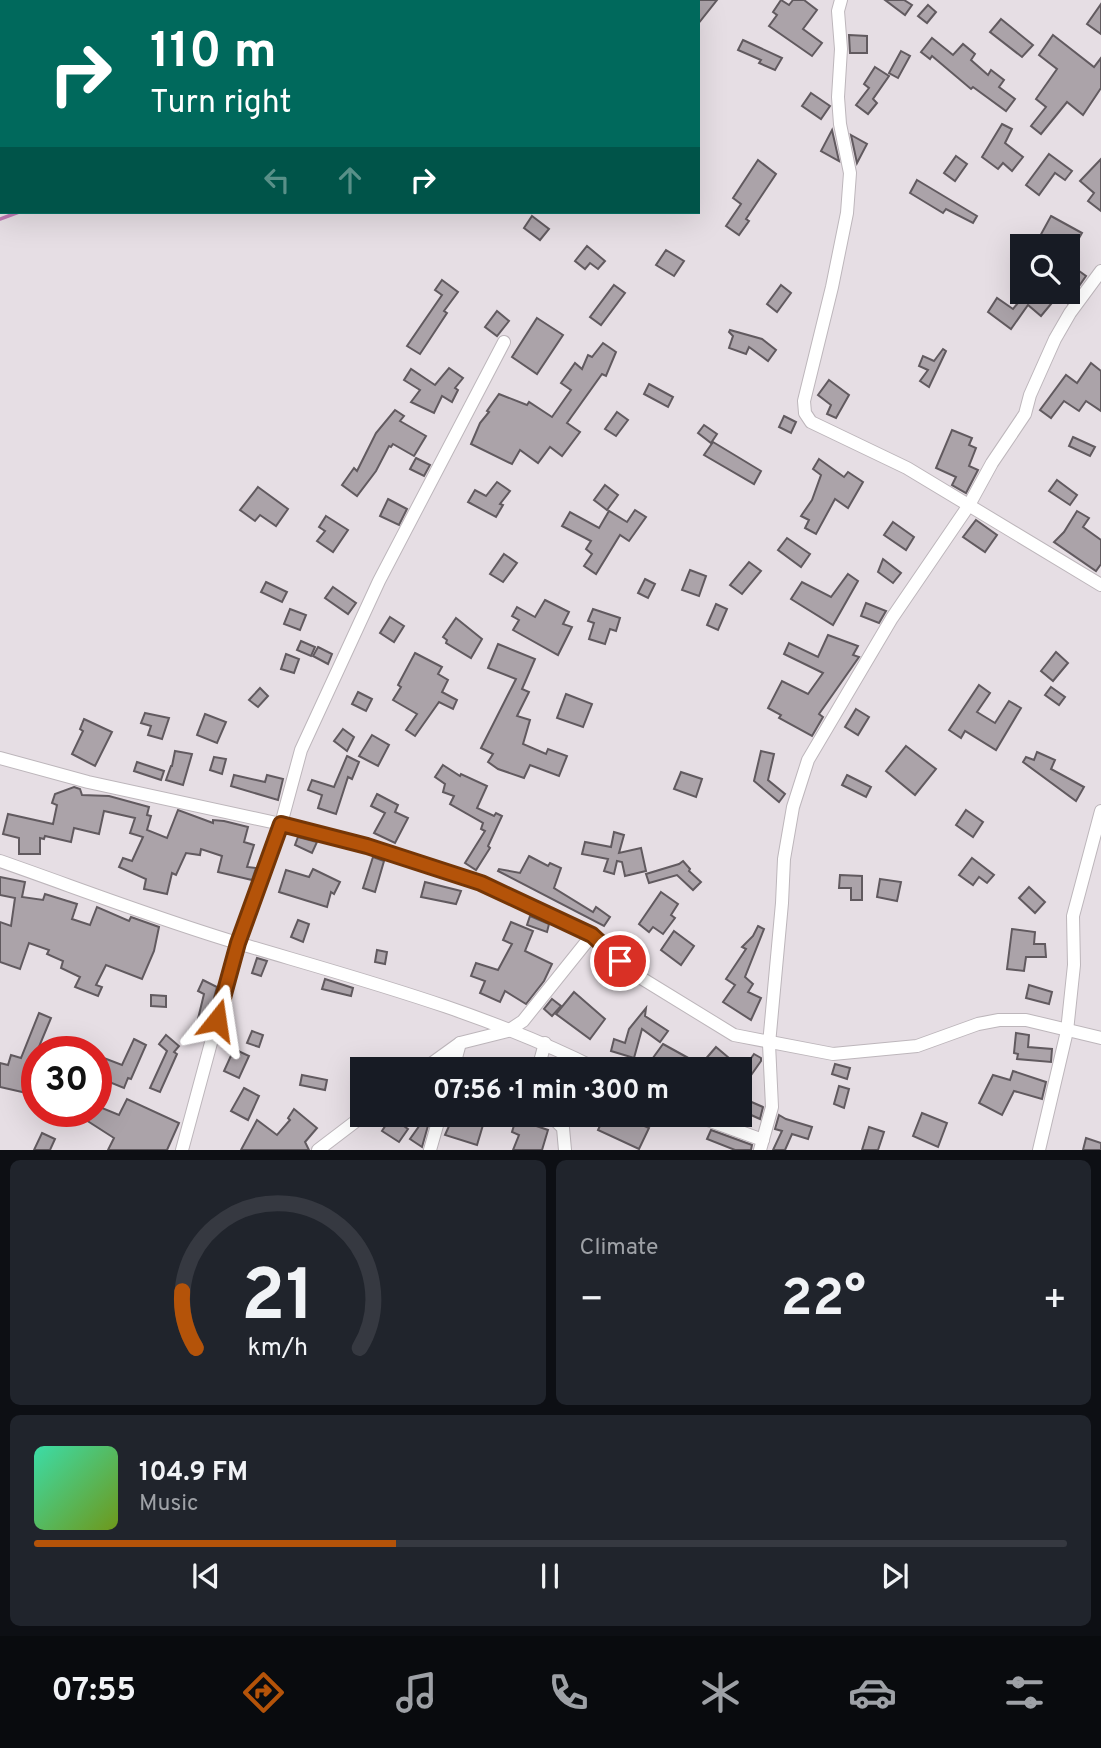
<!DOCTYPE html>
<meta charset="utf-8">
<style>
:root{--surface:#171b24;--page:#20242c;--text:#f1f3f6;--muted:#9ea1a6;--line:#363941;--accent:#b45309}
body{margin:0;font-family:Overpass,sans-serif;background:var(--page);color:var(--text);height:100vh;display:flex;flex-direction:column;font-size:26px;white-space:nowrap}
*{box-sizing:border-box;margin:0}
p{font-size:23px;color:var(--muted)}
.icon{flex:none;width:38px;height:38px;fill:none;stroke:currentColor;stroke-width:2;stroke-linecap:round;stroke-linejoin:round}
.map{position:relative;height:1150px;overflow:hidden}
.details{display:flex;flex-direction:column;gap:10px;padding:10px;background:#0d0f14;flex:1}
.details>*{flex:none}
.top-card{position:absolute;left:0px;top:0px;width:700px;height:214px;box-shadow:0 7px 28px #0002;background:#00695c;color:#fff;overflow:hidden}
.buttons{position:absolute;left:1010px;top:234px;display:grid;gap:14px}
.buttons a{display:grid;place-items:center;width:70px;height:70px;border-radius:0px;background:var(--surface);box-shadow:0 7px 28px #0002;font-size:35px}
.speed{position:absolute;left:21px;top:1036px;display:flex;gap:14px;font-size:35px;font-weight:700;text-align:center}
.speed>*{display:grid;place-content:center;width:91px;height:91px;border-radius:50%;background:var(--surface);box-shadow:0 7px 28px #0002;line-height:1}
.speed .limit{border:10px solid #d22;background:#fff;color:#111}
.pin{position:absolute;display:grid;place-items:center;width:60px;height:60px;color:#fff;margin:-30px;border:4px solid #fff;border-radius:50%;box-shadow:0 2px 7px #0007}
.me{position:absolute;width:77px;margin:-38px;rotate:15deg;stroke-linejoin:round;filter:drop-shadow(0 0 5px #0008)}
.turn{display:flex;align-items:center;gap:24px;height:147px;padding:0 35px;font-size:32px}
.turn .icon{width:91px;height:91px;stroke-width:2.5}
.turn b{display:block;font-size:49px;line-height:60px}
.lanes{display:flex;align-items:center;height:66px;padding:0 35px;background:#0003;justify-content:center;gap:35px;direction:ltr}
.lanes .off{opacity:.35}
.big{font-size:52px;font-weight:700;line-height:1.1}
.details .card{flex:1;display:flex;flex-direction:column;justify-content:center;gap:10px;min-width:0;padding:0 24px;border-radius:10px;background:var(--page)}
.details .dial{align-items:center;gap:0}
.dial svg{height:182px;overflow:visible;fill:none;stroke:var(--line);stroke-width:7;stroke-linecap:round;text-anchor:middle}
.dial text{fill:var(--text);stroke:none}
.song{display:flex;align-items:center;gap:21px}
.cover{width:84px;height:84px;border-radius:10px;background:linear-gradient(135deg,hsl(160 70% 55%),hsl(80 70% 35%))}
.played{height:7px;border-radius:4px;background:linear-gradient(90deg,var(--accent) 35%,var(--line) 35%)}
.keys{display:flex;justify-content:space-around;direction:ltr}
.heat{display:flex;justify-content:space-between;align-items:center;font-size:38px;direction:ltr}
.details .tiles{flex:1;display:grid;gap:10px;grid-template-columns:1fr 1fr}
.card:last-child{grid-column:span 2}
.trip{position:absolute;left:350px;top:1057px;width:402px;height:70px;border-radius:0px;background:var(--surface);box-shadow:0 7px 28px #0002;font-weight:700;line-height:70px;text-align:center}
.dock{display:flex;height:112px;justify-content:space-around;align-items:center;background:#090b0e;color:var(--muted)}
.dock .icon{width:49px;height:49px}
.dock .active{color:var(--accent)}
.dock b{font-size:32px;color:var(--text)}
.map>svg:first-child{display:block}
</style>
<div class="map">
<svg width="1101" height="1150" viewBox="0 0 1101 1150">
<rect width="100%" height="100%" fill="#e6dee4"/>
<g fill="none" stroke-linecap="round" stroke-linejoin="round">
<g stroke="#be77b1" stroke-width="3.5">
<path d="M356,2L358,0"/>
<path d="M0,219L19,212"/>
</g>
</g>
<g fill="#aba3a9" stroke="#615a5f" stroke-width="2">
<path d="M698,0H717L698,24Z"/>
<path d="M781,0L789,5L793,0H804L817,10L803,29L822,43L812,56L769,26L777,15L773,12Z"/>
<path d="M885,0H904L912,5L905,15Z"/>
<path d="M1101,4V34L1087,24Z"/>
<path d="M928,5L936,12L927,23L918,16Z"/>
<path d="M1001,19L1033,45L1022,57L990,32Z"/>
<path d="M849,35L867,36V53H850Z"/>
<path d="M1053,35L1094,67L1101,58V88L1083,115L1067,102L1041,134L1031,126L1046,107L1036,99L1057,69L1039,55Z"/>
<path d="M932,38L953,55L963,44L975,54L971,60L988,75L991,70L1004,80L999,87L1015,99L1006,111L973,87L971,89L932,56L930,59L921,52Z"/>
<path d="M743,40L782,58L775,70L759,63L761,60L738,50Z"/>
<path d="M901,51L910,56L898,78L889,73Z"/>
<path d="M875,67L889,76L873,99L877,103L868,114L856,105L869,88L864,84Z"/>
<path d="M811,93L830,106L821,119L802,106Z"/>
<path d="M1002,124L1012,129L1005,143L1023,157L1012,171L1003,163L998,169L982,157Z"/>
<path d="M832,130L839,161L821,151Z"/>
<path d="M851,135L867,144L857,163Z"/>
<path d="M1049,154L1072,171L1065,180L1055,173L1039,195L1026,185Z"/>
<path d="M956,156L967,164L955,181L944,173Z"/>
<path d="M1101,159V211L1088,201L1094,193L1080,181Z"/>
<path d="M758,160L776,174L746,219L749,221L739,235L726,226L741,204L733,198Z"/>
<path d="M917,180L977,216L973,223L946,209L943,213L910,193Z"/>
<path d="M532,216L549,229L540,240L524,228Z"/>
<path d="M1051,216L1082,233L1074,247H1051L1039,238Z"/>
<path d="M587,246L605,261L598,269L590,263L585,269L575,261Z"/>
<path d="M666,250L684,261L674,276L656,265Z"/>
<path d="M1068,263L1086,276L1068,302Z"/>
<path d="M442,280L458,292L444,311L447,313L420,354L407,346L442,295L435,290Z"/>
<path d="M614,285L625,293L601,325L590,317Z"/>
<path d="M781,285L791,293L777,312L767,304Z"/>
<path d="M1038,292H1061L1041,316L1028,305L1011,329L988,312L997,298L1013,309L1026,293L1033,298L1029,303Z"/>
<path d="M497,311L509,321L497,336L485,327Z"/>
<path d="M537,318L563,335L537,374L512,357Z"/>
<path d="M730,330L762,339L776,350L768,361L749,347L746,354L729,348L733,336L729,332Z"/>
<path d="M603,343L616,352L606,376L602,374L567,423L580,432L562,456L550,447L538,463L520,450L512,464L471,444L480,423L489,412L487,411L499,394L527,405L529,402L552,417L571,390L561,383L575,363L582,369L588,355L592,357Z"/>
<path d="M943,349L946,351L929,387L920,381L928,370L919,366L923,356L934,361Z"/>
<path d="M1091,363L1101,371V411L1086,401L1079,411L1064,401L1051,418L1040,410L1066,375L1077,383Z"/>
<path d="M449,368L463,378L455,388L458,390L452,402L442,396L434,413L411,402L420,390L404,380L411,369L435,385Z"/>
<path d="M829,380L849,395L836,418L827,414L831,405L818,395Z"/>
<path d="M649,384L673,397L668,407L644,394Z"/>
<path d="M395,410L404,416L400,421L426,436L414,456L393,444L391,447L389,446L376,471L357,496L342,485L354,468L357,471L376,433Z"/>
<path d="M617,412L628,420L616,436L605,429Z"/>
<path d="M784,416L796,422L791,433L779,427Z"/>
<path d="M704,425L717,434L711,443L698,433Z"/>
<path d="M952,430L972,438L969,445L976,448L969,466L978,470L966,493L952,485L956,477L936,468Z"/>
<path d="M1073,437L1095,447L1090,456L1069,446Z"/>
<path d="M713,442L761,471L754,484L704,455Z"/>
<path d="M416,458L430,465L424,476L410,469Z"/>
<path d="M819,459L844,477L848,472L863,482L848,508L835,499L816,534L805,528L809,520L801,516L812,500L821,475L813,469Z"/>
<path d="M1057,480L1077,495L1070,505L1049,491Z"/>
<path d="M497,482L510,491L500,504L503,505L496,517L468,502L475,490L486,496Z"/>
<path d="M605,485L618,495L607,510L594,500Z"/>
<path d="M258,487L288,509L276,526L260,515L255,521L240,510Z"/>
<path d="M388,499L407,509L399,525L380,516Z"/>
<path d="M635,510L646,517L629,541L620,535L596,574L584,566L592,554L586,549L591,541L562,526L570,512L599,528L609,511L627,522Z"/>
<path d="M1077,511L1089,518L1083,527L1101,540V564L1096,571L1054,542L1064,532Z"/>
<path d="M326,516L348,530L333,552L317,541L325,531L319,527Z"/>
<path d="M976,520L997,535L985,552L963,537Z"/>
<path d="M893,522L914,537L906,550L884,535Z"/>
<path d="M787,538L810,554L801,567L778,550Z"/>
<path d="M504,554L517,563L503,582L490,574Z"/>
<path d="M883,559L901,573L893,583L878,572Z"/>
<path d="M749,562L761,571L742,594L730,585Z"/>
<path d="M690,570L706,576L699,596L682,590Z"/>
<path d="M848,574L858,581L833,625L791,599L802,582L831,597Z"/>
<path d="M645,579L655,584L648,598L638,593Z"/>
<path d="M266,582L287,592L282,602L261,592Z"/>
<path d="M333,587L356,603L348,614L325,598Z"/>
<path d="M545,600L569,612L563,624L572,627L558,655L513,630L519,620L512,616L517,607L535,617Z"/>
<path d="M866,603L886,611L879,623L861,616Z"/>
<path d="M716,604L727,609L718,630L707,625Z"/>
<path d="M290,609L306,615L300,630L284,624Z"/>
<path d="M593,609L620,618L616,631L610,629L605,644L589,639L594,623L588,621Z"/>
<path d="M390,617L404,626L394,642L380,633Z"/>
<path d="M456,618L482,639L471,658L446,643L447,640L443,637Z"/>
<path d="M828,635L858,646L853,655L859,657L819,714L823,717L812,736L779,718L781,715L768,708L782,681L808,694L823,673L784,654L789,643L818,657Z"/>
<path d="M301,641L315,647L311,656L297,650Z"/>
<path d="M498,644L535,659L522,689L529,692L517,716L530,720L523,744L546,754L548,749L567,756L559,776L530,765L524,778L498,769L488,762L493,754L481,748L516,679L488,668Z"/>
<path d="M318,647L332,654L328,664L313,656Z"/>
<path d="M1056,652L1068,663L1053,681L1041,671Z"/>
<path d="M415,653L442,667L438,674L448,680L442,692L457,700L453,709L439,702L415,736L406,730L417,714L393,700L401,687L398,685Z"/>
<path d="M286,654L299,659L294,673L281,669Z"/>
<path d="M979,685L990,693L977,712L995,723L1009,701L1021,708L996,750L965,731L961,738L949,730Z"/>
<path d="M1051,687L1065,697L1059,705L1045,695Z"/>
<path d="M260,688L268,696L258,707L249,700Z"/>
<path d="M358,692L372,699L366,711L352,704Z"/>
<path d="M566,694L592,704L583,727L557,718Z"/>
<path d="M856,709L869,717L858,735L845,727Z"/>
<path d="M145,713L169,718L162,739L148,735L151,726L141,723Z"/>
<path d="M205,714L226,722L217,743L197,735Z"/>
<path d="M84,719L112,732L95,766L72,754L83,731L80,729Z"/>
<path d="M343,729L354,737L347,751L334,741Z"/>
<path d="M372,735L389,745L378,766L359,756Z"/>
<path d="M906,746L936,769L915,795L886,771Z"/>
<path d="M175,751L192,754L183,785L166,780L171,766H172Z"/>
<path d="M761,751L774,754L768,780L785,794L779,802L754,781Z"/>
<path d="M1037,752L1055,760L1051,769L1084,787L1076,801L1023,762L1026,757L1034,760Z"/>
<path d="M347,756L359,762L352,779L348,777L336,814L318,808L322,795L308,790L312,780L334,787Z"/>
<path d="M214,757L226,759L222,774L210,770Z"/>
<path d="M137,762L164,771L161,780L134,771Z"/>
<path d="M443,765L460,776L461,774L487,786L477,808L494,816L496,813L502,816L488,846L490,848L476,870L465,863L485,831L481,829L483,823L450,804L454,796L443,792L445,784L435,777Z"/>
<path d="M681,772L702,779L696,797L674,789Z"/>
<path d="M234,775L265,782L267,775L283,779L278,800L231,786Z"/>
<path d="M847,775L871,787L866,797L842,785Z"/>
<path d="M74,787L80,789L82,795L109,796L149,807L147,815L151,816L147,830L167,838L178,810L213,823V820L224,821L248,827L244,842L254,845L247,867L256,868L252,880L218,872L222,856L201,849L200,855L186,853L176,875L172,873L167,894L144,889L146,879L119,867L123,858L132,861L143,837L130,833L135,818L104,811L99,834L74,828L71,842L45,836L44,839L40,838V854H19V838L3,834L8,814L53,824L57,805L52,803L55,794Z"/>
<path d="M377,794L398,805L395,812L408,818L395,843L374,833L385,813L371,806Z"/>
<path d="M966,810L983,822L973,837L956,825Z"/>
<path d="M614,832L624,835L619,853L641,848L646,871L625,876L622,862L617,861L614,874L604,871L608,859L582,854L585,842L611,847Z"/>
<path d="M298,837L317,842L312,853L295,845Z"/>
<path d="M529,856L548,866L550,863L561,868L554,888L593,912L596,907L610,917L604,926L498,871L499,869L520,873Z"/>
<path d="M373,857L384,861L375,892L363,888Z"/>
<path d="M972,858L994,875L987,883L979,877L973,885L959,875Z"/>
<path d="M683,861L690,869L689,871L701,882L693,890L677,875L649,883L646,874L679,864Z"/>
<path d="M313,869L340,882L334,894L331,892L327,907L279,892L286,870L309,877Z"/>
<path d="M840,875L862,876V900H851V888H839Z"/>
<path d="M0,877L25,882L22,897L43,900L45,894L77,904L72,919L90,925L97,907L129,921L131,917L159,927L154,951L142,979L106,965L96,985L102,987L98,996L75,987L80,977L61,968L63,961L47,954L49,950L29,943L20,969L0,962V922L11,926L15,898L0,895Z"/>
<path d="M880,879L901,882L897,901L877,897Z"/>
<path d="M425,882L461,891L456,904L421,897Z"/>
<path d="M1029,887L1045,902L1035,913L1019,898Z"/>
<path d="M661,892L678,904L671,915L675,918L663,934L653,927L649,932L639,924Z"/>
<path d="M530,916L549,924L547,932L527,925Z"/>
<path d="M298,920L309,924L303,942L291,937Z"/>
<path d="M511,922L533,931L525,951L552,964L544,981L526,1004L505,991L500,1002L480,993L485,981L471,976L476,963L498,970L512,944L503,940Z"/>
<path d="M758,926L764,929L745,977L753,984L748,992L761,998L751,1020L723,1002L735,985L726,979L746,949L742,947L753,936Z"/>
<path d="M1012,929L1035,932L1034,944H1045L1046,957H1026L1024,971L1007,969Z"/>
<path d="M674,931L694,946L681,965L661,950Z"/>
<path d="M377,950L387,952L385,964L375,962Z"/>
<path d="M257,958L267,961L261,976L252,973Z"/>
<path d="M325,979L353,988L351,996L322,989Z"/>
<path d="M203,980L217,987L205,1030L196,1027L204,994L198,991Z"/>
<path d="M1029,985L1052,992L1049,1004L1026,998Z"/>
<path d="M574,992L605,1019L590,1039L556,1014Z"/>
<path d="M151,995L166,996V1007L151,1006Z"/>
<path d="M552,999L561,1006L552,1016L544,1009Z"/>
<path d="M646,1008L645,1016L668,1031L660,1042L642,1029L634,1058L611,1051L614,1039L625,1043L629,1029Z"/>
<path d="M39,1013L51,1018L33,1061L37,1062V1088L33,1086L31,1094L0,1087V1063L8,1065L11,1055L21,1058Z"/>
<path d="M252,1031L263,1035L259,1047L247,1043Z"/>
<path d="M1016,1033L1029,1035L1028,1047L1052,1049L1051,1062L1017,1059L1018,1054L1014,1053Z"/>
<path d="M166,1035L179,1046L174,1052L177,1054L160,1092L150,1088L167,1051L159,1044Z"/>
<path d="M134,1039L146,1045L131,1079L128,1078L124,1088L107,1081L97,1106L119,1115L127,1099L179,1123L167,1150H108L114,1138L72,1111H96V1055L122,1065Z"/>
<path d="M663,1044L692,1060L687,1069H645Z"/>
<path d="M716,1047L742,1069H711L703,1062Z"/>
<path d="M234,1049L249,1056L239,1078L224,1071Z"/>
<path d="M754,1054L761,1058V1061L742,1088L740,1087V1074Z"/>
<path d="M835,1064L850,1068L847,1079L832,1074Z"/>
<path d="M1013,1071L1046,1082L1042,1099L1014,1091L1002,1115L979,1103L993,1075L1010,1080Z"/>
<path d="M302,1075L327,1080L325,1090L300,1085Z"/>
<path d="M839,1086L849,1089L844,1108L834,1104Z"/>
<path d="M244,1088L259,1096L248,1120L231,1111Z"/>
<path d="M740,1097L763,1107L760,1119L740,1110Z"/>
<path d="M294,1109L317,1128L305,1142L309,1150H241L257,1120L277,1135L290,1120L288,1118Z"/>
<path d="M922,1113L947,1123L938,1147L913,1136Z"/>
<path d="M427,1115H431L422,1147L410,1139Z"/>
<path d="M454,1115H486L477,1145L445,1135Z"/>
<path d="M605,1115H619L649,1128L639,1149L598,1130Z"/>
<path d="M779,1115L786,1119L812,1127L808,1139L792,1134L785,1150H773L782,1131L775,1129Z"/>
<path d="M391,1117L408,1129L399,1142L382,1131Z"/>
<path d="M516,1119L548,1130L542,1150H513L519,1135L512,1132Z"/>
<path d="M869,1127L884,1132L878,1150H862Z"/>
<path d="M711,1130L752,1145L751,1150H735L707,1139Z"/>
<path d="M42,1133L55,1139L50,1150H34Z"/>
<path d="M1086,1138L1101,1143V1150H1083Z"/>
</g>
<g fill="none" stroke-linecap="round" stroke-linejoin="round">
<g stroke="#bdb6bb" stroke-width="14">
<g id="street">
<path d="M841,0L838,11L841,49L838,97L840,124L850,173L847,213L832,287L804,401L805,413L811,422L907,468L1101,585"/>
<path d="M0,758L88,782L281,824L367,846L481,883L592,935L633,973L734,1035L833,1054L917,1046L978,1024L999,1020H1026L1101,1038"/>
<path d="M0,861C80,889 160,920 241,944C362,980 484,1012 597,1069"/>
<path d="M424,1069L460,1043L508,1031L523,1021L592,935"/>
<path d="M453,1069L460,1043"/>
<path d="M538,1069L545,1043"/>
<path d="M550,1115L563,1128L565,1150"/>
<path d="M694,1115L763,1140"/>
<path d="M182,1150L238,943L281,824L301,750L379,581L504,342"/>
<path d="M318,1150L364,1115"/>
<path d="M430,1150L440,1115"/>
<path d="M760,1150L772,1107L769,1044L782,903L784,859L793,807L808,760L892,618L969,505L992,463L1025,414L1030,395L1055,339L1070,313L1101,271"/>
<path d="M1039,1150L1067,1031L1074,965L1073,916L1101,811"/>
</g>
</g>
<use href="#street" stroke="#fff" stroke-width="12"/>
</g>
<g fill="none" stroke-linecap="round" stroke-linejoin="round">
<g stroke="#753606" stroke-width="18">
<path id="route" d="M217,1020L238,943L281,824L367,846L481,883L592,935L620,961"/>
</g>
<use href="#route" stroke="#b45309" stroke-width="12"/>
</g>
</svg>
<div class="buttons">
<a><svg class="icon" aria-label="search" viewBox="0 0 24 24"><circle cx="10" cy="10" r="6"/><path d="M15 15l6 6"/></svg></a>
</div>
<div class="speed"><div class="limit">30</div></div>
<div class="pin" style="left:620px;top:961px;background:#d93025"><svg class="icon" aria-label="arrive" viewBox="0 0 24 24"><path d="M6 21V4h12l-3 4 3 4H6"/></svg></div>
<svg class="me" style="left:217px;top:1020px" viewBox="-20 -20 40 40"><path d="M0-17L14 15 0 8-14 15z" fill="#b45309" stroke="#fff" stroke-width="4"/></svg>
<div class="trip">07:56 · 1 min · 300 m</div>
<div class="top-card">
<div class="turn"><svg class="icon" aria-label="right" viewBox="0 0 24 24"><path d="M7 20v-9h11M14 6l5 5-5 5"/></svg><div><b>110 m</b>Turn right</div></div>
<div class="lanes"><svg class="icon off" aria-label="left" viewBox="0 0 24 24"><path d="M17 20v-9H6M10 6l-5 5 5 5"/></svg><svg class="icon off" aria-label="ahead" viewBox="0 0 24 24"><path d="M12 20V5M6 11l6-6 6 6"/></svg><svg class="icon" aria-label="right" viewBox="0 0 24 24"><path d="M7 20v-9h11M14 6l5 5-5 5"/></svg></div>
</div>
</div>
<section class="details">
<div class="tiles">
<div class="card dial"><svg viewBox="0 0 100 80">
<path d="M14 69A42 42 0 1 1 86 69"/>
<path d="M14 69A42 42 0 0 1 8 44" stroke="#b45309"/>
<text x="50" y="56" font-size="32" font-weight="700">21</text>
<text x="50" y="72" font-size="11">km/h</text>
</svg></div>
<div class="card"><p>Climate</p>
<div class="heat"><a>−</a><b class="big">22°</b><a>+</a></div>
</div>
<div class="card">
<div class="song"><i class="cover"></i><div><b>104.9 FM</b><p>Music</p></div></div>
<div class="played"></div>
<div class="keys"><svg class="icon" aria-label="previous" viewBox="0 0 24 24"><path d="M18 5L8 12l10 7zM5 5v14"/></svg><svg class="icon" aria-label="pause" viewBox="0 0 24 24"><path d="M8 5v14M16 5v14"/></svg><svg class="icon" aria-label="next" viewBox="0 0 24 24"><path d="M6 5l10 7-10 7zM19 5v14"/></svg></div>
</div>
</div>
</section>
<nav class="dock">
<b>07:55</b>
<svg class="icon active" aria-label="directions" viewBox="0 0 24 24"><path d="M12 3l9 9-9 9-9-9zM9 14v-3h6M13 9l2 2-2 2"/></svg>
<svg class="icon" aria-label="music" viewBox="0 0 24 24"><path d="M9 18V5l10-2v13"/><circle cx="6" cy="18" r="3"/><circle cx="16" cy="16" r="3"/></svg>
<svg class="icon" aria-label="phone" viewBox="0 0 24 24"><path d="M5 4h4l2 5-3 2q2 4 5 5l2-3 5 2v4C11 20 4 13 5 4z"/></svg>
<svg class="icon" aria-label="climate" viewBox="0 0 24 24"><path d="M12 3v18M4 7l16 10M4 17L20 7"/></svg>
<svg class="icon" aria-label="car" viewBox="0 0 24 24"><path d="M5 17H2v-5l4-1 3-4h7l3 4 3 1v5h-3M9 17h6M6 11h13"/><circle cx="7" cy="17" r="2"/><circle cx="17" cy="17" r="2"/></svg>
<svg class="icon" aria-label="filters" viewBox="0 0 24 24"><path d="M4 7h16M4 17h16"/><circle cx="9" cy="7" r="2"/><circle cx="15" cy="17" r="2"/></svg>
</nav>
